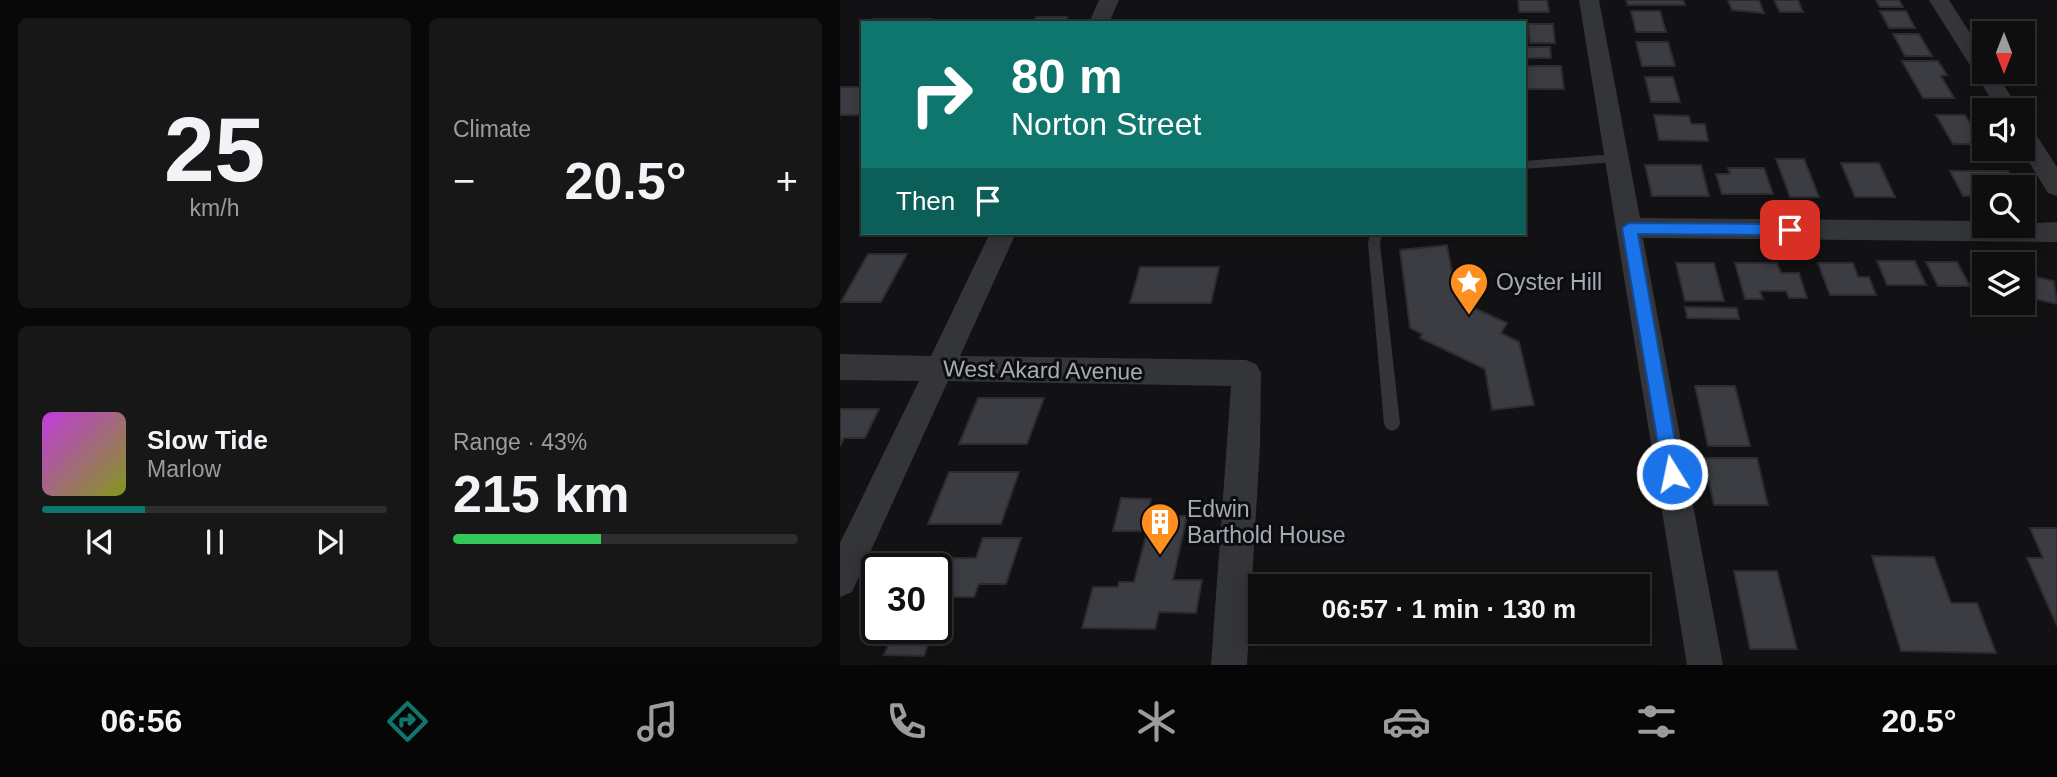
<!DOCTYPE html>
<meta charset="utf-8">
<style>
:root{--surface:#0e0e0f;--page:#171718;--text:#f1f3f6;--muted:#9b9c9e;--line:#2e2e2f;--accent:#0f766e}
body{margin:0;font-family:Helvetica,sans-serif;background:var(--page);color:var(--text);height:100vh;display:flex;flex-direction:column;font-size:26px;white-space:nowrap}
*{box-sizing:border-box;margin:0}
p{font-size:23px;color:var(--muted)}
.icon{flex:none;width:38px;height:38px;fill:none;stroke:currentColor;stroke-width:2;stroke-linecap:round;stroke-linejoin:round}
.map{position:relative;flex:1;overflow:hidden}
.panel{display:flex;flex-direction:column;gap:18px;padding:18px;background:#080808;width:840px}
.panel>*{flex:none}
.banner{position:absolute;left:21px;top:21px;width:665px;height:214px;border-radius:0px;box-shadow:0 4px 18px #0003,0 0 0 2px var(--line);background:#0f766e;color:#fff;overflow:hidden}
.needle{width:46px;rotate:180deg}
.controls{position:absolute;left:1132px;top:21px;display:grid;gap:14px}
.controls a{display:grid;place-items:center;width:63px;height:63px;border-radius:0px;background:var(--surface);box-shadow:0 4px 18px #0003,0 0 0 2px var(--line);font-size:35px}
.speed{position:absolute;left:21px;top:553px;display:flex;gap:14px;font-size:35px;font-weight:700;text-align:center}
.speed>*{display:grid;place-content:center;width:91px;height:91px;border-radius:50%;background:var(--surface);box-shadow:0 4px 18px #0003,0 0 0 2px var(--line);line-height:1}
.speed .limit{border:4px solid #111;border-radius:10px;background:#fff;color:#111}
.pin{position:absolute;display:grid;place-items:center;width:60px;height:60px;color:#fff;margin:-30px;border-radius:14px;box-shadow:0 4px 10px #0006}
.me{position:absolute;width:77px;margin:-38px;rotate:350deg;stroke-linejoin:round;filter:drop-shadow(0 0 5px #0008)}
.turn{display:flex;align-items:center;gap:24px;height:147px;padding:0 35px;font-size:32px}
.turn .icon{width:91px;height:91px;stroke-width:2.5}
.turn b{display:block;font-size:49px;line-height:60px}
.then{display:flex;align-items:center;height:66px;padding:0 35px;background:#0003;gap:14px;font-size:26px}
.big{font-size:52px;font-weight:800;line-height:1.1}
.panel .tile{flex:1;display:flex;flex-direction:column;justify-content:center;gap:10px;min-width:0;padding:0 24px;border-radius:10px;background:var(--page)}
.panel .dial{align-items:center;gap:0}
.dial b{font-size:91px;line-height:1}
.song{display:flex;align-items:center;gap:21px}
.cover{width:84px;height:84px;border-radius:10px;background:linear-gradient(135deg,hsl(290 70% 55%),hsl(70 70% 35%))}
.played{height:7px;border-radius:4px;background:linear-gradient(90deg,var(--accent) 30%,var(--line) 30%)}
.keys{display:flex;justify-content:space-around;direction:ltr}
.heat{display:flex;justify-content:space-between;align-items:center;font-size:38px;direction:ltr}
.charge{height:10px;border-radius:5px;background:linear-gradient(90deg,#34c759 43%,var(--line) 0)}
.panel .tiles{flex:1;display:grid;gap:18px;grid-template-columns:repeat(2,1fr)}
.trip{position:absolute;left:408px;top:574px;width:402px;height:70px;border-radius:0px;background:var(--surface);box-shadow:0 4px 18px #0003,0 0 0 2px var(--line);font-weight:800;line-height:70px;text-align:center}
.tab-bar{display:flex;height:112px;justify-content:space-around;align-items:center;background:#060606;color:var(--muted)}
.tab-bar .icon{width:49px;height:49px}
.tab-bar .selected{color:var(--accent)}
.tab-bar b{font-size:32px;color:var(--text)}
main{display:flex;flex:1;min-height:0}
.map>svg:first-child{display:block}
</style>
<main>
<section class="panel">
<div class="tiles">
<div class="tile dial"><b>25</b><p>km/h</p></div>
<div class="tile"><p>Climate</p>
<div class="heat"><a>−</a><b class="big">20.5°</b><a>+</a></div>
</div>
<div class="tile">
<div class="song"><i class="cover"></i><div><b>Slow Tide</b><p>Marlow</p></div></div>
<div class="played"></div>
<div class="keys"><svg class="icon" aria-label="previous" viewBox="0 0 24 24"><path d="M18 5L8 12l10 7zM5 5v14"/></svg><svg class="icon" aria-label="pause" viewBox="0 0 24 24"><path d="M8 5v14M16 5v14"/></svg><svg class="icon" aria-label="next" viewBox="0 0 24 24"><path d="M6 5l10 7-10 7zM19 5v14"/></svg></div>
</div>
<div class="tile"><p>Range · 43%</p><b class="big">215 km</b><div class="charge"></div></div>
</div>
</section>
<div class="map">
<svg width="1217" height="665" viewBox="0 0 1217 665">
<rect width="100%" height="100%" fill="#121214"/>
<g fill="#3c3d42" stroke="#2c2c30" stroke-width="2">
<path d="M678,0H707L709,12H679Z"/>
<path d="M786,0H843L845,5H788Z"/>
<path d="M888,0H919L924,13L892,10Z"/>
<path d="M934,0H958L963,12H940Z"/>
<path d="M1036,0H1059L1063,7H1040Z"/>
<path d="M791,11H820L826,32H796Z"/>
<path d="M1040,11H1066L1075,28H1049Z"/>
<path d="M196,17H227L224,23H193Z"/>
<path d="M32,19H90L87,23H29Z"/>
<path d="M688,24H713L715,43H690Z"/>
<path d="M1053,34H1079L1092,56H1065Z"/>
<path d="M796,42H828L835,66H802Z"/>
<path d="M684,47H710L711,58H684Z"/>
<path d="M1062,61H1098L1107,75L1101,76L1114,98H1083Z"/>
<path d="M684,66H721L724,89H684Z"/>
<path d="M805,77H833L840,102H811Z"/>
<rect x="0" y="87" width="23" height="28"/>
<path d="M814,115L849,116L851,124H865L868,141L819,140Z"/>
<path d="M1096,115H1125L1143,144H1113Z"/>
<path d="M936,159H964L979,197H950Z"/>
<path d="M1001,163H1039L1055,197H1015Z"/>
<path d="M805,165H861L869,196H812Z"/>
<path d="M888,168H924L933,194H882L876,174H890Z"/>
<path d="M1110,171H1168L1178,187H1144V196H1123Z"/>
<path d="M607,245L617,300L667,323L661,333L679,342L694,405L652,410L645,369L580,338L582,334L570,328L560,250Z"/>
<path d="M28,254H67L41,302H1Z"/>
<path d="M1037,261H1075L1086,285H1047Z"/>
<path d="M1086,262H1117L1130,286H1098Z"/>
<path d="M836,263H874L884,301H845Z"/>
<path d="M895,263H937L941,273H959L967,298H949L946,291H920L923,299H905Z"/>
<path d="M978,263H1013L1018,277H1029L1036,295H990Z"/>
<path d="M300,267H379L371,303H290Z"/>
<path d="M1183,274L1214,281L1217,304L1185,297Z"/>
<path d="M845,307L897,308L899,319L847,318Z"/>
<path d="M855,386H895L910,446H868Z"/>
<path d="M138,398H204L187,444H119Z"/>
<path d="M0,409H39L25,438H4L0,446Z"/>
<path d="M864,458H917L928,505H874Z"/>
<path d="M109,472H179L161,524H88Z"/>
<path d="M281,498L311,499L306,519H310L311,516H347L333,580H362L356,613L319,612L315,629L242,628L253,587H278L279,582H294L308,528H303L302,531H273Z"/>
<path d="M1190,528H1217V626L1187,558H1203Z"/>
<path d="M143,538H181L166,584H139L134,597H106L96,623V569H79L83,558H136Z"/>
<path d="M1032,556L1094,557L1111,603H1137L1156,653L1061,651Z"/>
<path d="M894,571H937L957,649H910Z"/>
<path d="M55,628H94L84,656L44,655Z"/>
</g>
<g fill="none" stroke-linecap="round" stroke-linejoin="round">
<g fill="#333539" fill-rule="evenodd">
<path d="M776,154L782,158L776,162L684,169V161Z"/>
<path d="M530,233H542L540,244L560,424L557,429L552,431L547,429L544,424L528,244Z"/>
</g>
<g fill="#333539" fill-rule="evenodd">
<path d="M259,0H279L269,23H249Z"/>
<path d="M739,0H759L800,218L1144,221V226L1217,222V242L803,238L883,665H847Z"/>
<path d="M1089,0H1109L1144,55V72H1155L1180,110H1158Z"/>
<path d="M1183,125L1191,127L1217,167V196L1208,193L1181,149Z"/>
<path d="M150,233H176L120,356L406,360L416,364L421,373L420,446L407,665H371L391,386L108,381L12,592L0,597V543L79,381L0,380V354L91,356Z"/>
</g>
</g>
<path fill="#1a73e8" stroke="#114b97" stroke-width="2" d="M789,223L950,224L957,230L950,235L798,234L841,474L838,480L832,483L825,480L823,474L782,228Z"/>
<defs>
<g id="sight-pin" transform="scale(2.0125)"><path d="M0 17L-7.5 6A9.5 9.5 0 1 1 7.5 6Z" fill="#ff8f1f" stroke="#0d0d0f"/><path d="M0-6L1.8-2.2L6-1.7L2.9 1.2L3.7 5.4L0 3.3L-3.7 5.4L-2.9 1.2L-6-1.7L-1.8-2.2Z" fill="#fff"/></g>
<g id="building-pin" transform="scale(2.0125)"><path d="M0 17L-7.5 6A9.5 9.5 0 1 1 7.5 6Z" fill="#ff8f1f" stroke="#0d0d0f"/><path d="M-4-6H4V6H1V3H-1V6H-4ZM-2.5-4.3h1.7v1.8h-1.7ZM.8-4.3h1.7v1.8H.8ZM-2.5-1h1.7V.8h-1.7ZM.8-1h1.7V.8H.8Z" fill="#fff"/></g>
</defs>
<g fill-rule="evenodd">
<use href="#sight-pin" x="629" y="282"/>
<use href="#building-pin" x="320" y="522"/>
</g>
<g text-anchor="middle" stroke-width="6" stroke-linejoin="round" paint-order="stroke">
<g font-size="23" fill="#a2abb6" stroke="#0d0d0f" text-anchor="start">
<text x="656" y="290">Oyster Hill</text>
<text x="347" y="517">Edwin<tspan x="347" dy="26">Barthold House</tspan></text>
</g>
<g font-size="23" fill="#a2abb6" stroke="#0d0d0f">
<text transform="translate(203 370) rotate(1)" y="8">West Akard Avenue</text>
</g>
</g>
</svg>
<div class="controls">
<a><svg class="needle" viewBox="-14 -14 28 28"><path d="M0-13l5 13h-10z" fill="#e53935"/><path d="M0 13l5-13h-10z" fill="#9b9c9e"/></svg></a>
<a><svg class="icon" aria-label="sound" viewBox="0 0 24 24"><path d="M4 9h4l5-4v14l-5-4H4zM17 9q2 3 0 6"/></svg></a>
<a><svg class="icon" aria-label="search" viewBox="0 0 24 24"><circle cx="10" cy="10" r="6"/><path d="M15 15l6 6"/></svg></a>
<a><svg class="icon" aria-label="layers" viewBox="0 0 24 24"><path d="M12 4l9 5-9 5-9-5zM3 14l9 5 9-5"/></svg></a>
</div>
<div class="speed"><div class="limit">30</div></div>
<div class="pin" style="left:950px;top:230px;background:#d93025"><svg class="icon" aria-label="arrive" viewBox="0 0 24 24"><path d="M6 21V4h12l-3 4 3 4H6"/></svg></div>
<svg class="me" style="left:832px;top:474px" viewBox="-20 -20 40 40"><circle r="17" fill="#1a73e8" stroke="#fff" stroke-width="3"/><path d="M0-11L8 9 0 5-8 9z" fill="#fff"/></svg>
<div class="trip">06:57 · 1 min · 130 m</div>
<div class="banner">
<div class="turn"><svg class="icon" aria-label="right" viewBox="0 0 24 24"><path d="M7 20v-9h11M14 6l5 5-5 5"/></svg><div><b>80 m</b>Norton Street</div></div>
<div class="then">Then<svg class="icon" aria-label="arrive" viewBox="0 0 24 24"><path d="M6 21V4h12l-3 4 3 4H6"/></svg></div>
</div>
</div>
</main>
<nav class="tab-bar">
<b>06:56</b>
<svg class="icon selected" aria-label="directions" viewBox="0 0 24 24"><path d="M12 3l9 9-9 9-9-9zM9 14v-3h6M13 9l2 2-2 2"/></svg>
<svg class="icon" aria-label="music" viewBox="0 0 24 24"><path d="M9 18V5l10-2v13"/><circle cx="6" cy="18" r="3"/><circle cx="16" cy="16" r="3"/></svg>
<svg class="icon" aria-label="phone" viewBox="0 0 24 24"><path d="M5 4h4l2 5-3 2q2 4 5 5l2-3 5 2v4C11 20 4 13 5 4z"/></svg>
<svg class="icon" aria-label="climate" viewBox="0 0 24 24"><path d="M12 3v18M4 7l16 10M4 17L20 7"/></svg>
<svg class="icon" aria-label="car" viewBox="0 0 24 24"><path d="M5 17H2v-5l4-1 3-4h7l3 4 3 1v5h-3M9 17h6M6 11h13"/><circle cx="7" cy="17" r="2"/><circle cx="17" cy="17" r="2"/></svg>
<svg class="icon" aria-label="filters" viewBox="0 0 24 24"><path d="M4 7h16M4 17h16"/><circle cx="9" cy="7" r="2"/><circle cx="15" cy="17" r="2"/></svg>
<b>20.5°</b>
</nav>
